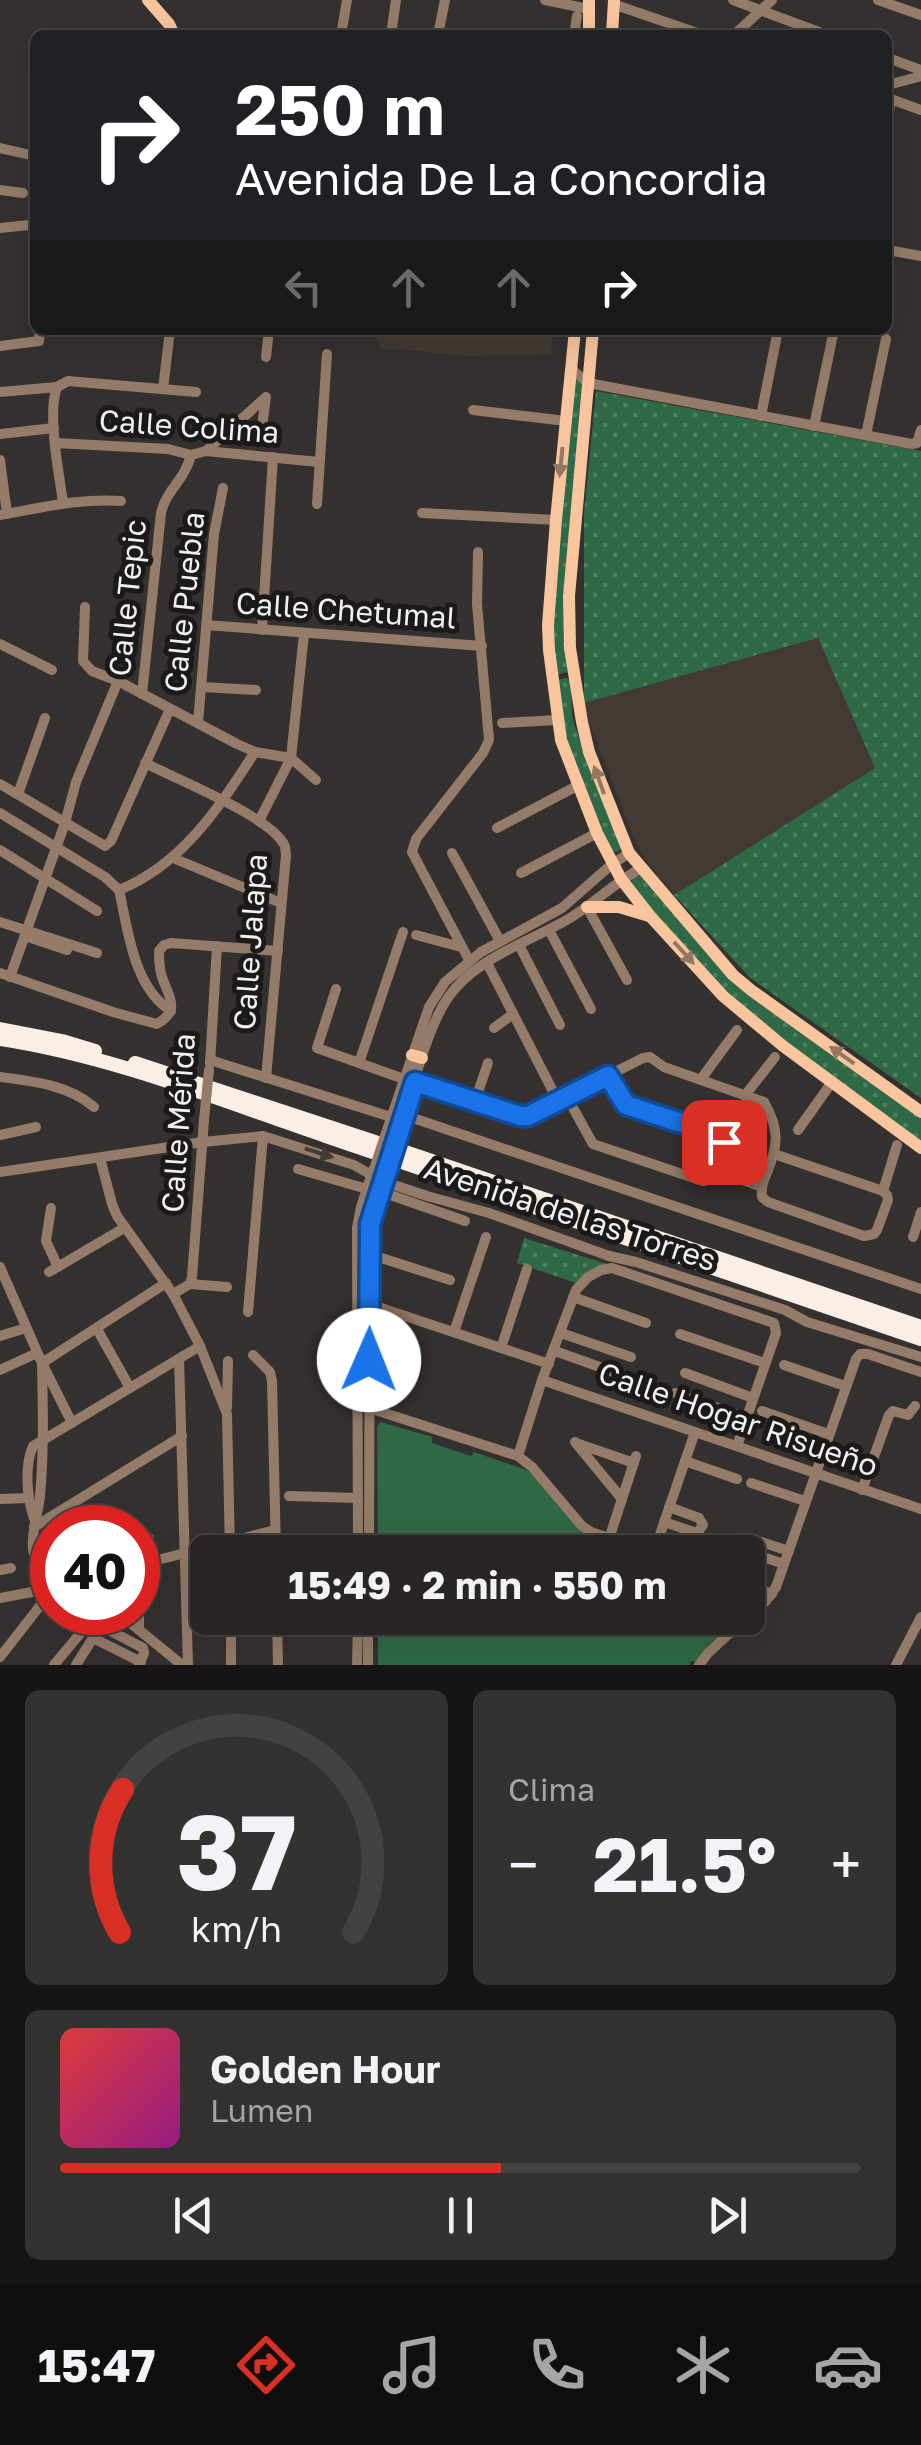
<!DOCTYPE html>
<html lang="es">
<meta charset="utf-8">
<style>
:root{--surface:#282524;--page:#343131;--text:#f1f3f6;--muted:#a5a5a6;--line:#444241;--accent:#d93025}
body{margin:0;font-family:"Golos Text",sans-serif;background:var(--page);color:var(--text);height:100vh;display:flex;flex-direction:column;font-size:38px;white-space:nowrap}
*{box-sizing:border-box;margin:0}
p{font-size:32px;color:var(--muted)}
.icon{flex:none;width:55px;height:55px;fill:none;stroke:currentColor;stroke-width:2;stroke-linecap:round;stroke-linejoin:round}
.map{position:relative;height:1665px;overflow:hidden}
.sheet{display:flex;flex-direction:column;gap:25px;padding:25px;background:#161414;flex:1}
.sheet>*{flex:none}
.top-card{position:absolute;left:30px;top:30px;width:862px;height:305px;border-radius:15px;box-shadow:0 10px 40px #0002,0 0 0 2px var(--line);background:#202124;color:#fff;overflow:hidden}
.speed{position:absolute;left:30px;top:1505px;display:flex;gap:20px;font-size:50px;font-weight:700;text-align:center}
.speed>*{display:grid;place-content:center;width:130px;height:130px;border-radius:50%;background:var(--surface);box-shadow:0 10px 40px #0002,0 0 0 2px var(--line);line-height:1}
.speed .limit{border:15px solid #d22;background:#fff;color:#111}
.pin{position:absolute;display:grid;place-items:center;width:85px;height:85px;color:#fff;margin:-42px;border-radius:20px;box-shadow:0 5px 15px #0006}
.me{position:absolute;width:110px;margin:-55px;rotate:1deg;stroke-linejoin:round;filter:drop-shadow(0 0 8px #0008)}
.turn{display:flex;align-items:center;gap:35px;height:210px;padding:0 40px;font-size:45px}
.turn .icon{width:130px;height:130px;stroke-width:2.5}
.turn b{display:block;font-size:70px;line-height:85px}
.lanes{display:flex;align-items:center;height:95px;padding:0 40px;background:#0003;justify-content:center;gap:50px;direction:ltr}
.lanes .off{opacity:.35}
.big{font-size:75px;font-weight:700;line-height:1.1}
.sheet .tile{flex:1;display:flex;flex-direction:column;justify-content:center;gap:15px;min-width:0;padding:0 35px;border-radius:15px;background:var(--page)}
.sheet .dial{align-items:center;gap:0}
.dial svg{height:260px;overflow:visible;fill:none;stroke:var(--line);stroke-width:7;stroke-linecap:round;text-anchor:middle}
.dial text{fill:var(--text);stroke:none}
.song{display:flex;align-items:center;gap:30px}
.cover{width:120px;height:120px;border-radius:15px;background:linear-gradient(135deg,hsl(0 70% 55%),hsl(310 70% 35%))}
.played{height:10px;border-radius:5px;background:linear-gradient(90deg,var(--accent) 55%,var(--line) 55%)}
.keys{display:flex;justify-content:space-around;direction:ltr}
.heat{display:flex;justify-content:space-between;align-items:center;font-size:55px;direction:ltr}
.sheet .tiles{flex:1;display:grid;gap:25px;grid-template-columns:1fr 1fr}
.tile:last-child{grid-column:span 2}
.trip{position:absolute;left:190px;top:1535px;width:575px;height:100px;border-radius:15px;background:var(--surface);box-shadow:0 10px 40px #0002,0 0 0 2px var(--line);font-weight:700;line-height:100px;text-align:center}
.tabs{display:flex;height:160px;justify-content:space-around;align-items:center;background:#100f0e;color:var(--muted)}
.tabs .icon{width:70px;height:70px}
.tabs .on{color:var(--accent)}
.tabs b{font-size:45px;color:var(--text)}
.map>svg:first-child{display:block}
</style>
<div class="map">
<svg width="921" height="1665" viewBox="0 0 921 1665">
<defs>
<pattern id="grass-dots" width="8" height="8" patternUnits="userSpaceOnUse" patternTransform="scale(2.5)"><rect width="8" height="8" fill="#306945"/><path d="M2 2h.1M6 6h.1" fill="none" stroke="#4e7f60" stroke-width="1.8" stroke-linecap="round"/></pattern>
</defs>
<rect width="100%" height="100%" fill="#353130"/>
<g fill="#433a35">
<path d="M374,330H553L551,354L466,356L399,349H380Z"/>
<path d="M818,638L875,768L674,895L647,862L635,841L588,720L584,703Z"/>
</g>
<g fill="url(#grass-dots)">
<path d="M575,377L586,383L576,482L573,677L566,672L555,676C549,577 564,476 575,377Z"/>
<path d="M596,391L921,451V1098L750,978L674,895L875,768L818,638L584,703V514Z"/>
<path d="M565,678L570,679C573,694 570,708 574,724L622,848L617,852L610,850L563,728L557,680Z"/>
<path d="M636,876H640L709,955L921,1117V1144L736,1005L630,888V883Z"/>
<path d="M524,1238L607,1264L576,1283L517,1263Z"/>
</g>
<g fill="#306945">
<path d="M381,1422L432,1437V1443L471,1456L474,1452L526,1470L532,1475L598,1552H378L377,1426Z"/>
<path d="M378,1618H740L707,1646L696,1662L691,1661L689,1665H378Z"/>
</g>
<g fill="none" stroke-linecap="round" stroke-linejoin="round">
<g stroke="#957c6a" stroke-width="10">
<path d="M545,0L589,9"/>
<path d="M733,0L827,35"/>
<path d="M878,0L921,15"/>
<path d="M613,4L703,35"/>
<path d="M341,35L347,0"/>
<path d="M391,35L396,0"/>
<path d="M438,35L445,0"/>
<path d="M574,35L577,16"/>
<path d="M734,35L772,0"/>
<path d="M888,58L921,70"/>
<path d="M888,85L921,76"/>
<path d="M888,98L921,110"/>
<path d="M888,117L891,99"/>
<path d="M0,148L35,156"/>
<path d="M0,190L23,193"/>
<path d="M0,228L29,225"/>
<path d="M888,250L921,256"/>
<path d="M0,346L39,341L40,330"/>
<path d="M266,357L269,330"/>
<path d="M571,369L588,383L912,444L917,443L921,430"/>
<path d="M163,389L170,330"/>
<path d="M0,392L57,387"/>
<path d="M473,410L566,421"/>
<path d="M761,416L778,330"/>
<path d="M814,426L834,330"/>
<path d="M0,434L54,428"/>
<path d="M866,435L886,339"/>
<path d="M56,443L168,449L191,455L206,451L319,462"/>
<path d="M206,451L266,397L261,434"/>
<path d="M0,460L7,514"/>
<path d="M63,503C59,472 47,415 57,387L68,381L196,392"/>
<path d="M317,504L327,354"/>
<path d="M422,513L556,520"/>
<path d="M0,515C41,508 79,498 121,501"/>
<path d="M85,607L83,661L92,671L118,681L237,744L255,752L291,758L316,780"/>
<path d="M206,625L482,646"/>
<path d="M262,630L273,457"/>
<path d="M0,644L52,670"/>
<path d="M202,687L256,690"/>
<path d="M142,694L161,513C166,490 185,480 191,455"/>
<path d="M198,723L214,534L223,488"/>
<path d="M502,723L557,720"/>
<path d="M145,763C175,778 264,815 281,840C286,846 285,847 286,855L266,1078"/>
<path d="M0,784L105,846L111,841L170,709"/>
<path d="M18,794L45,718"/>
<path d="M0,813L105,877L119,890"/>
<path d="M259,821L291,758L304,634"/>
<path d="M497,828L577,786"/>
<path d="M0,850L97,911"/>
<path d="M452,853L500,941"/>
<path d="M173,858L281,903"/>
<path d="M521,873L597,833"/>
<path d="M119,890C183,864 219,807 255,752"/>
<path d="M119,890C128,929 133,987 171,1011"/>
<path d="M587,907L627,980"/>
<path d="M0,922L97,953"/>
<path d="M549,930L591,1009"/>
<path d="M416,935L461,947"/>
<path d="M25,936L67,950"/>
<path d="M519,945L560,1025"/>
<path d="M469,960L412,852L416,839L483,753L489,740L477,604L478,552"/>
<path d="M487,963L558,1101"/>
<path d="M0,973L116,1013L157,1024C181,1010 169,997 162,977C159,968 159,960 159,951L164,945L171,943L278,951"/>
<path d="M10,977L65,823L76,782L118,681"/>
<path d="M336,989L317,1048L404,1079"/>
<path d="M494,1028L513,1014"/>
<path d="M210,1060L391,1117"/>
<path d="M359,1063L403,932"/>
<path d="M210,1064L217,946"/>
<path d="M0,1077C32,1081 69,1085 94,1107"/>
<path d="M701,1079L737,1030"/>
<path d="M415,1082L520,1116H528L643,1058L650,1057L664,1067L764,1102C780,1130 778,1145 767,1173C763,1182 761,1187 762,1197L768,1202L864,1236L874,1234L877,1230L888,1200L887,1195L883,1191L897,1145"/>
<path d="M746,1094L775,1057"/>
<path d="M567,1097L593,1144L703,1181L713,1179L724,1147L722,1138L626,1105L607,1076"/>
<path d="M475,1101L488,1063"/>
<path d="M404,1115L921,1289"/>
<path d="M388,1127L429,1007L445,982L481,952L562,908L611,865L629,853"/>
<path d="M398,1130C412,1092 426,1031 447,999C474,958 530,942 570,918C595,903 614,883 640,869"/>
<path d="M798,1130L832,1082"/>
<path d="M0,1135L36,1127"/>
<path d="M774,1154L883,1191"/>
<path d="M100,1158L112,1204L117,1216L173,1294L200,1346L227,1414L230,1552"/>
<path d="M298,1169L367,1189"/>
<path d="M717,1171L762,1187"/>
<path d="M0,1172L203,1142L263,1136L354,1165L382,1181L427,1196L489,1213L609,1256L636,1262L785,1310L807,1322L921,1357"/>
<path d="M379,1191L465,1221"/>
<path d="M51,1208L46,1241L58,1267"/>
<path d="M913,1237L921,1212"/>
<path d="M369,1254L450,1280"/>
<path d="M0,1267L42,1363L72,1423"/>
<path d="M49,1272L124,1228"/>
<path d="M190,1284L227,1287"/>
<path d="M173,1294L190,1284L192,1277L204,1120"/>
<path d="M573,1297L646,1323"/>
<path d="M369,1304L549,1364"/>
<path d="M248,1312L263,1136"/>
<path d="M97,1329L130,1388"/>
<path d="M454,1332L486,1237"/>
<path d="M561,1333L631,1357"/>
<path d="M680,1334L765,1363"/>
<path d="M0,1336L26,1328"/>
<path d="M501,1348L527,1269"/>
<path d="M555,1351L625,1376"/>
<path d="M253,1355L270,1372L272,1381L276,1552"/>
<path d="M179,1359L188,1665"/>
<path d="M42,1363L166,1283"/>
<path d="M784,1365L845,1386"/>
<path d="M0,1370L37,1353"/>
<path d="M685,1373L753,1398"/>
<path d="M542,1380L921,1509"/>
<path d="M675,1393L747,1418"/>
<path d="M227,1408L228,1361"/>
<path d="M369,1408L518,1456L532,1467L582,1526L591,1532L650,1552"/>
<path d="M762,1411L828,1434"/>
<path d="M575,1442L622,1499"/>
<path d="M576,1443L634,1463"/>
<path d="M518,1456L542,1380L576,1290L588,1277L601,1270L612,1268L774,1323L776,1333L737,1446"/>
<path d="M685,1461L737,1479"/>
<path d="M751,1483L805,1501"/>
<path d="M862,1490L889,1415L893,1411L908,1415L915,1406"/>
<path d="M289,1496L358,1498"/>
<path d="M0,1499L29,1498"/>
<path d="M34,1518C27,1499 24,1466 33,1446L200,1346"/>
<path d="M664,1522L697,1533L703,1525L699,1518L669,1507"/>
<path d="M34,1527L182,1436"/>
<path d="M609,1539L636,1456"/>
<path d="M138,1546L149,1538"/>
<path d="M358,1552L357,1228L361,1207L373,1170"/>
<path d="M369,1552L370,1224L384,1176"/>
<path d="M654,1552L695,1432"/>
<path d="M784,1564L751,1553L747,1546L750,1541L755,1540L789,1551"/>
<path d="M138,1565L275,1530"/>
<path d="M0,1570L11,1568"/>
<path d="M748,1585L772,1594"/>
<path d="M0,1598L37,1591L52,1582"/>
<path d="M117,1612L182,1665"/>
<path d="M748,1617L766,1601L776,1587L856,1359L860,1354H868L921,1372"/>
<path d="M231,1618V1665"/>
<path d="M277,1618L278,1665"/>
<path d="M139,1630V1565"/>
<path d="M93,1638L141,1662"/>
<path d="M0,1657L50,1593C48,1578 36,1567 33,1550C31,1531 38,1515 40,1496C44,1452 43,1408 42,1363"/>
<path d="M54,1665L98,1612"/>
<path d="M76,1665L98,1630L103,1627L143,1648L144,1653L139,1665"/>
<path d="M357,1665L358,1618"/>
<path d="M368,1665V1618"/>
<path d="M699,1665L708,1653L746,1618"/>
<path d="M896,1665L921,1617"/>
</g>
<g stroke="#f8c59f" stroke-width="12">
<path d="M148,0L169,24L174,35"/>
<path d="M589,35V0"/>
<path d="M612,35L614,0"/>
<path d="M575,330L556,520L548,625L549,650L561,740L597,833L621,879L650,916L723,996L783,1046L921,1148"/>
<path d="M593,330L569,596L570,648L582,722L589,752L629,853L733,975L751,990L921,1112"/>
<path d="M587,907H619L649,916"/>
<path d="M412,1055L422,1058"/>
<path d="M356,1353L368,1352"/>
</g>
<g stroke="#faeee5" stroke-width="14">
<path d="M0,1029L62,1041L95,1051"/>
<path d="M0,1039C112,1056 220,1100 326,1136C525,1202 723,1271 921,1339"/>
<path d="M135,1063L402,1151L921,1327"/>
</g>
<g stroke="#957c6a" stroke-width="10">
<path d="M204,1120L209,1070"/>
<path d="M374,1169L388,1127"/>
<path d="M384,1174L398,1130"/>
</g>
</g>
<defs><path id="oneway-solid" d="M-6-.8H1V-3.2L6.5 0L1 3.2V.8H-6Z" transform="scale(2.5)"/></defs>
<g fill="#957863">
<use href="#oneway-solid" transform="translate(561 462) rotate(96)"/>
<use href="#oneway-solid" transform="translate(599 780) rotate(-110)"/>
<use href="#oneway-solid" transform="translate(684 953) rotate(48)"/>
<use href="#oneway-solid" transform="translate(842 1055) rotate(-145)"/>
</g>
<use fill="#463c35" href="#oneway-solid" transform="translate(319 1153) rotate(18)"/>
<g fill="none" stroke-linecap="round" stroke-linejoin="round">
<g stroke="#114b97" stroke-width="25">
<path id="route" d="M369,1360L370,1224L415,1082L520,1116H528L608,1076L626,1105L718,1135L724,1142"/>
</g>
<use href="#route" stroke="#1a73e8" stroke-width="18"/>
</g>
<g text-anchor="middle" stroke-width="10" stroke-linejoin="round" paint-order="stroke">
<g font-size="30" fill="#f3f1f0" stroke="#1b1a19">
<text transform="translate(189 427) rotate(4)" y="10">Calle Colima</text>
<text transform="translate(128 598) rotate(-84)" y="10">Calle Tepic</text>
<text transform="translate(185 602) rotate(-84)" y="10">Calle Puebla</text>
<text transform="translate(346 611) rotate(4)" y="10">Calle Chetumal</text>
<text transform="translate(251 942) rotate(-86)" y="10">Calle Jalapa</text>
<text transform="translate(179 1123) rotate(-86)" y="10">Calle Mérida</text>
<text transform="translate(570 1215) rotate(18)" y="10">Avenida de las Torres</text>
<text transform="translate(738 1420) rotate(19)" y="10">Calle Hogar Risueño</text>
</g>
</g>
</svg>
<div class="speed"><div class="limit">40</div></div>
<div class="pin" style="left:724px;top:1142px;background:#d93025"><svg class="icon" aria-label="arrive" viewBox="0 0 24 24"><path d="M6 21V4h12l-3 4 3 4H6"/></svg></div>
<svg class="me" style="left:369px;top:1360px" viewBox="-20 -20 40 40"><circle r="19" fill="#fff"/><path d="M0-13L10 11 0 6-10 11z" fill="#1a73e8"/></svg>
<div class="trip">15:49 · 2 min · 550 m</div>
<div class="top-card">
<div class="turn"><svg class="icon" aria-label="right" viewBox="0 0 24 24"><path d="M7 20v-9h11M14 6l5 5-5 5"/></svg><div><b>250 m</b>Avenida De La Concordia</div></div>
<div class="lanes"><svg class="icon off" aria-label="left" viewBox="0 0 24 24"><path d="M17 20v-9H6M10 6l-5 5 5 5"/></svg><svg class="icon off" aria-label="ahead" viewBox="0 0 24 24"><path d="M12 20V5M6 11l6-6 6 6"/></svg><svg class="icon off" aria-label="ahead" viewBox="0 0 24 24"><path d="M12 20V5M6 11l6-6 6 6"/></svg><svg class="icon" aria-label="right" viewBox="0 0 24 24"><path d="M7 20v-9h11M14 6l5 5-5 5"/></svg></div>
</div>
</div>
<section class="sheet">
<div class="tiles">
<div class="tile dial"><svg viewBox="0 0 100 80">
<path d="M14 69A42 42 0 1 1 86 69"/>
<path d="M14 69A42 42 0 0 1 15 25" stroke="#d93025"/>
<text x="50" y="56" font-size="32" font-weight="700">37</text>
<text x="50" y="72" font-size="11">km/h</text>
</svg></div>
<div class="tile"><p>Clima</p>
<div class="heat"><a>−</a><b class="big">21.5°</b><a>+</a></div>
</div>
<div class="tile">
<div class="song"><i class="cover"></i><div><b>Golden Hour</b><p>Lumen</p></div></div>
<div class="played"></div>
<div class="keys"><svg class="icon" aria-label="previous" viewBox="0 0 24 24"><path d="M18 5L8 12l10 7zM5 5v14"/></svg><svg class="icon" aria-label="pause" viewBox="0 0 24 24"><path d="M8 5v14M16 5v14"/></svg><svg class="icon" aria-label="next" viewBox="0 0 24 24"><path d="M6 5l10 7-10 7zM19 5v14"/></svg></div>
</div>
</div>
</section>
<nav class="tabs">
<b>15:47</b>
<svg class="icon on" aria-label="directions" viewBox="0 0 24 24"><path d="M12 3l9 9-9 9-9-9zM9 14v-3h6M13 9l2 2-2 2"/></svg>
<svg class="icon" aria-label="music" viewBox="0 0 24 24"><path d="M9 18V5l10-2v13"/><circle cx="6" cy="18" r="3"/><circle cx="16" cy="16" r="3"/></svg>
<svg class="icon" aria-label="phone" viewBox="0 0 24 24"><path d="M5 4h4l2 5-3 2q2 4 5 5l2-3 5 2v4C11 20 4 13 5 4z"/></svg>
<svg class="icon" aria-label="climate" viewBox="0 0 24 24"><path d="M12 3v18M4 7l16 10M4 17L20 7"/></svg>
<svg class="icon" aria-label="car" viewBox="0 0 24 24"><path d="M5 17H2v-5l4-1 3-4h7l3 4 3 1v5h-3M9 17h6M6 11h13"/><circle cx="7" cy="17" r="2"/><circle cx="17" cy="17" r="2"/></svg>
</nav>
